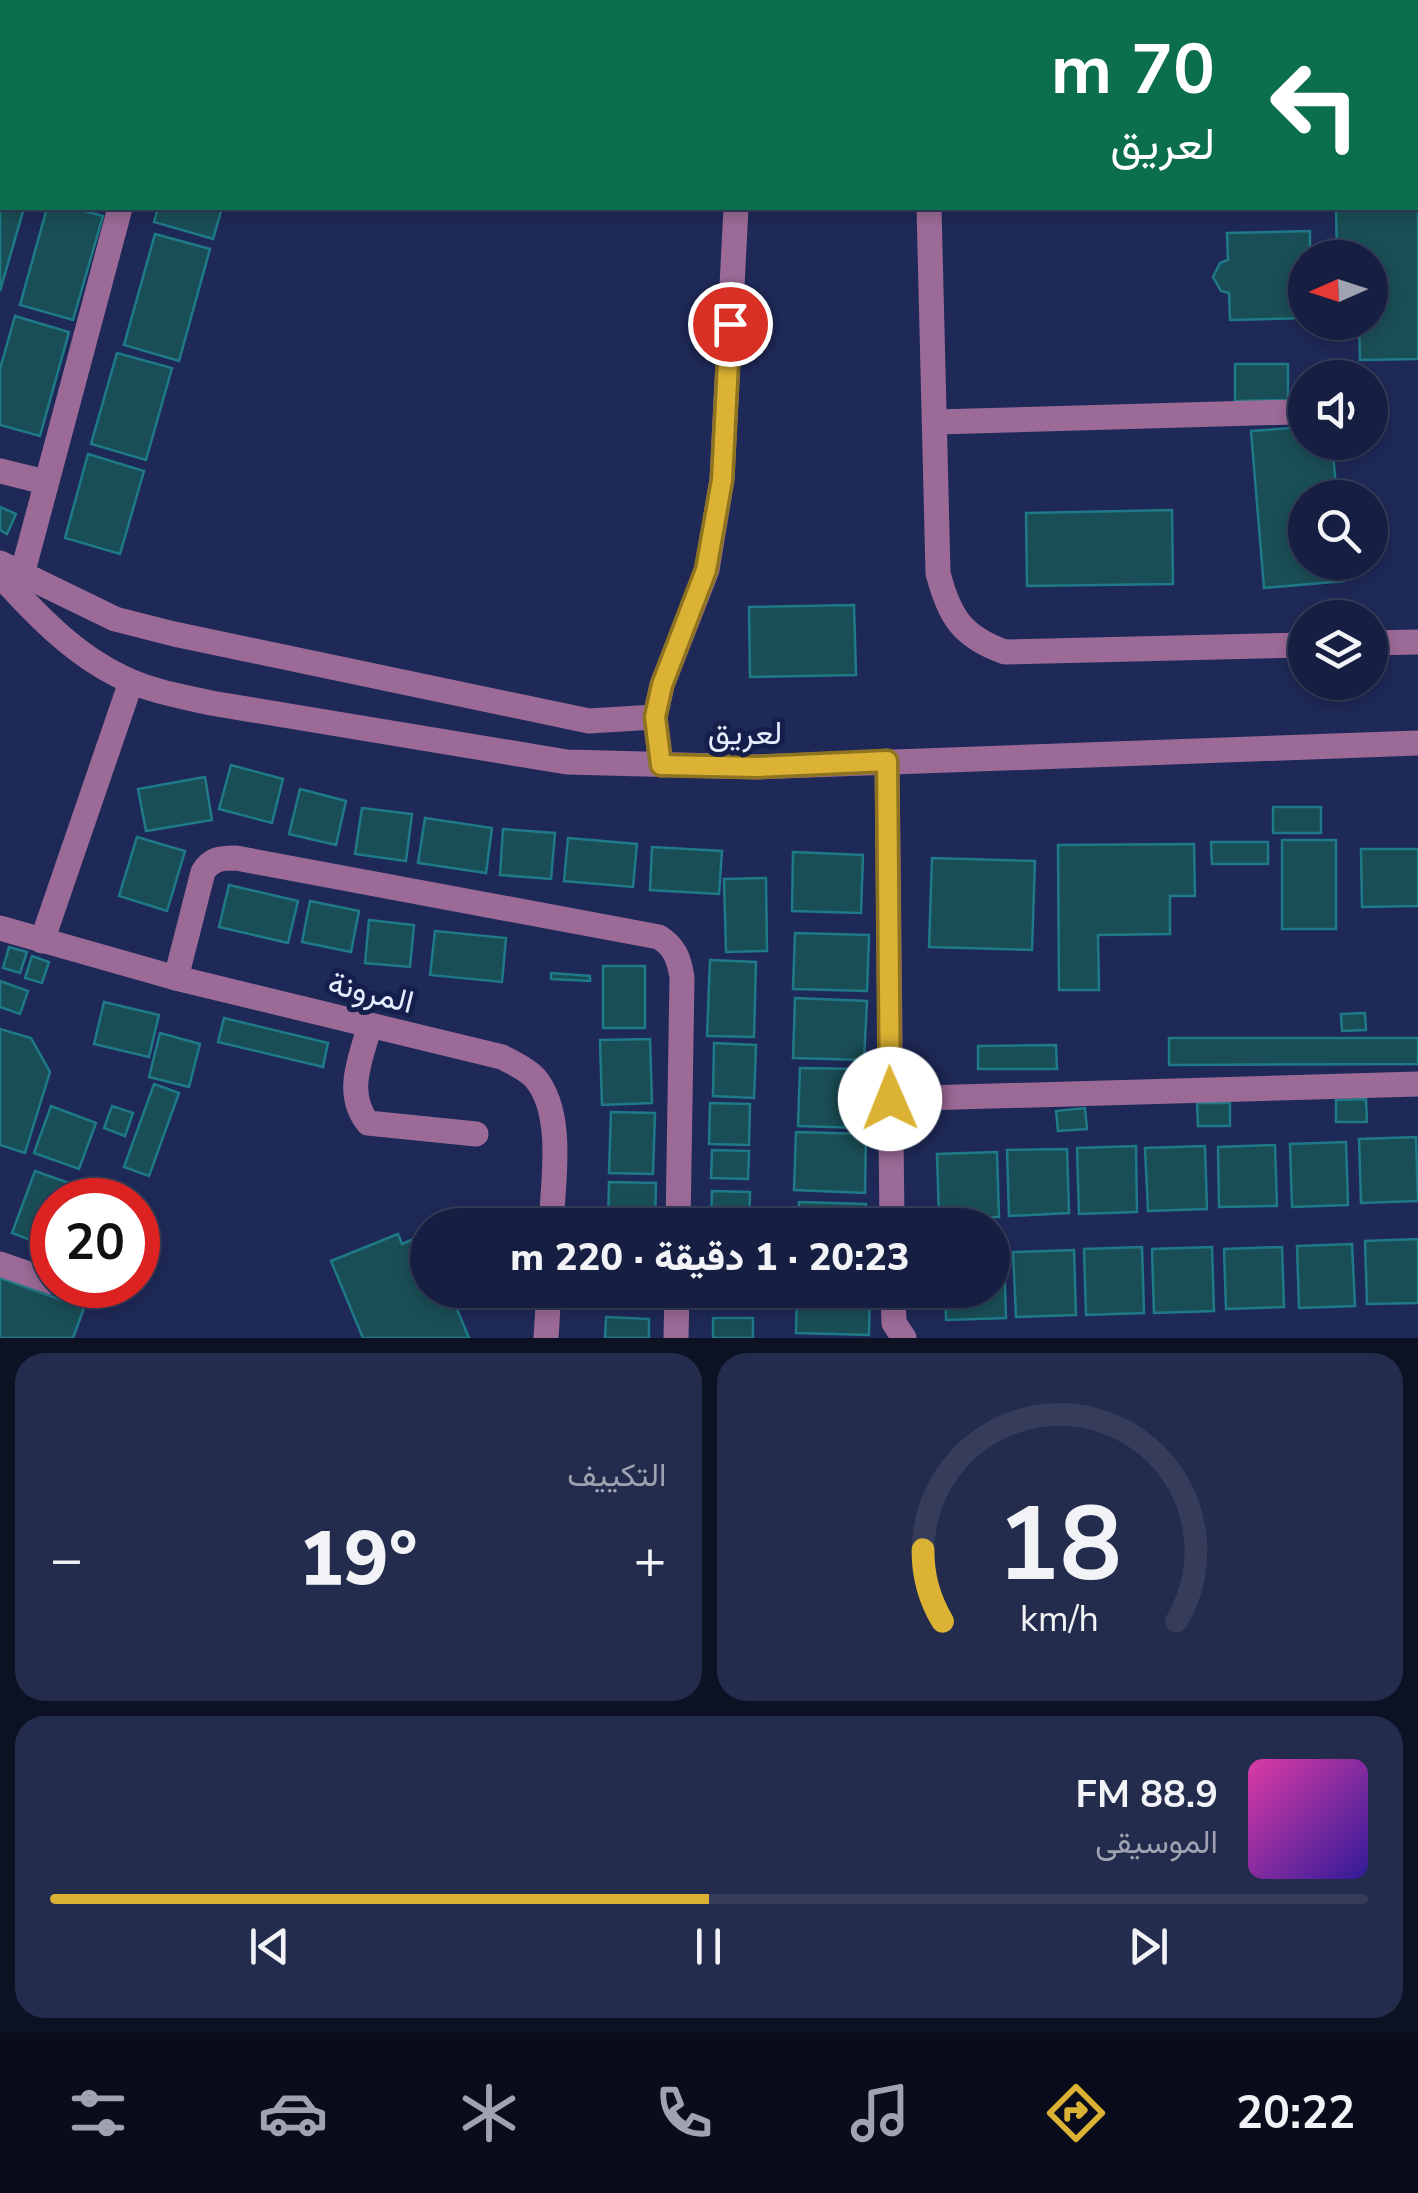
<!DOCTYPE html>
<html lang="ar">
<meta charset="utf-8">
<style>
:root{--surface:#161f41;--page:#232c4c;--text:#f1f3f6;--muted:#9ea2b1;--line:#353d5a;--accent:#dbb233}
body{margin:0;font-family:"Nunito Sans",Vazirmatn,sans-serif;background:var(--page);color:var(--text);direction:rtl;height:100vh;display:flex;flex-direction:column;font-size:38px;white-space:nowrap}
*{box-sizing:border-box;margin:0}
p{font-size:32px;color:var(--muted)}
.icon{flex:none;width:55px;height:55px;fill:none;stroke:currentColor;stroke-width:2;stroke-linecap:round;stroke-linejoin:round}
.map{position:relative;height:1338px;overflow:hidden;direction:ltr}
.sheet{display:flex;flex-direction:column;gap:15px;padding:15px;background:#0c1124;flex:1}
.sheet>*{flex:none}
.hud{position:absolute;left:0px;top:0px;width:1420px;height:210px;box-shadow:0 5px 15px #0003,0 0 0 2px var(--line);direction:rtl;background:#0b6e4f;color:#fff;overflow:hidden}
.needle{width:65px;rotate:267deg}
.fabs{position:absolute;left:1288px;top:240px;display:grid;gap:20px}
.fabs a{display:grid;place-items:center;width:100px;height:100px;border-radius:50%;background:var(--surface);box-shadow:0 5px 15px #0003,0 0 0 2px var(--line);font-size:50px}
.speed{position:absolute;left:30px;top:1178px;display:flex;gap:20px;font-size:50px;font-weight:700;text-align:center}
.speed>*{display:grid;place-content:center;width:130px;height:130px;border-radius:50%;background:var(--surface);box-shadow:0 5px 15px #0003,0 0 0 2px var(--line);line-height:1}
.speed .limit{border:15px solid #d22;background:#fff;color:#111}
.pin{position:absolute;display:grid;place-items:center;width:85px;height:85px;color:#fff;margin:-42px;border:5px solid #fff;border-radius:50%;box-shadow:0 2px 10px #0007}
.me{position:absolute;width:110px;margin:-55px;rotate:359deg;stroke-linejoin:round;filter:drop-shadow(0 0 8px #0008)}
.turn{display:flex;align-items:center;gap:35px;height:210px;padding:0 40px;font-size:45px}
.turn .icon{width:130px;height:130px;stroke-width:2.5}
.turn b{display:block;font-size:70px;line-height:85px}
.big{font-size:75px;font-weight:800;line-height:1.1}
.sheet .card{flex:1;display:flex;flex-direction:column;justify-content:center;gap:15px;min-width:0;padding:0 35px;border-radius:30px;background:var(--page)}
.sheet .dial{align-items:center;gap:0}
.dial svg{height:260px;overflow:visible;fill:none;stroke:var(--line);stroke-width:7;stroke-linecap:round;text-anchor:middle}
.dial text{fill:var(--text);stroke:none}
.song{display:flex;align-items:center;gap:30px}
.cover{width:120px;height:120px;border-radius:15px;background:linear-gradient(135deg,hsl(320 70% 55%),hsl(250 70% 35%))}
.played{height:10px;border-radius:5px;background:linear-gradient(90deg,var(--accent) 50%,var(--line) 50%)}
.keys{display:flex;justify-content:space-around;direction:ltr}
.heat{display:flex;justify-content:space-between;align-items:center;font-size:55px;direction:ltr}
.sheet .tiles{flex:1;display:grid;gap:15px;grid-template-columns:1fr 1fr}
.card:last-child{grid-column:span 2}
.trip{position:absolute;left:410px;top:1208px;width:600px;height:100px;border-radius:50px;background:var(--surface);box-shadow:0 5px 15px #0003,0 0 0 2px var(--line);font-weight:800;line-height:100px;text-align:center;direction:rtl}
.tabs{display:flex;height:160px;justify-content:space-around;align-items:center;background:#090c1a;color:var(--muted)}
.tabs .icon{width:70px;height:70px}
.tabs .selected{color:var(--accent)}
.tabs b{font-size:45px;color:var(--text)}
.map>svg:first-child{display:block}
</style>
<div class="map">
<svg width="1418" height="1338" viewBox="0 0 1418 1338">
<rect width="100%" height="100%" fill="#1e2957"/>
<g fill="#1a4e56" stroke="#1f7a88" stroke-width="2.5">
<path d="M1378,0H1418V359L1360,360L1359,322H1370V258H1337L1336,208H1418V2Z"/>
<path d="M2,81V172L0,171Z"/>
<path d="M0,187L2,208H24L0,291Z"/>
<path d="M47,208H73L103,216L73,320L20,305Z"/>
<path d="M158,208H222L213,239L154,222Z"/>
<path d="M1310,231V258H1305V318L1230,320L1229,293L1221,291L1213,277L1220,263L1228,260L1227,233Z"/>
<path d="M155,234L210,249L179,361L124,345Z"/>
<path d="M15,316L69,332L40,436L0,425V369Z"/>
<path d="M117,353L172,368L146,460L91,444Z"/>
<path d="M1235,364H1288V400L1235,401Z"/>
<path d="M1305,427V442H1332L1337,498H1305V562H1342L1344,581L1264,588L1251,431Z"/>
<path d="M88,454L144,471L120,554L65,538Z"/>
<path d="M0,507L16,514L7,534L0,530Z"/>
<path d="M1172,510L1173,584L1027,586L1026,513Z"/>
<path d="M854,605L856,675L750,677L749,607Z"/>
<path d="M231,765L283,779L272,823L219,809Z"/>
<path d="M205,777L212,820L146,831L138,789Z"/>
<path d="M300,789L346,801L336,845L289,834Z"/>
<rect x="1273" y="807" width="48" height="26"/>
<path d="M362,808L412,814L406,861L355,854Z"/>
<path d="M425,818L492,828L486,873L418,863Z"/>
<path d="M503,829L555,833L551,879L500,875Z"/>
<path d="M137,837L185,851L167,911L119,896Z"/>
<path d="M568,838L637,844L633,887L564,881Z"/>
<rect x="1282" y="840" width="54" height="89"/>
<path d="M1211,842H1268V864H1212Z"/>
<path d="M1194,844L1195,896H1170V934L1098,935L1099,990H1059L1058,845Z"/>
<path d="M652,847L722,851L719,894L650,890Z"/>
<path d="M1361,849H1418V906L1362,907Z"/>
<path d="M793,852L863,855L861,913L792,911Z"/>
<path d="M932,858L1035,861L1032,950L929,947Z"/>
<path d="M766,878L767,951L726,952L724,879Z"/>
<path d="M229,885L298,901L288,943L219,927Z"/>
<path d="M310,901L359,911L351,952L302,942Z"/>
<path d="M369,920L414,925L410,967L365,963Z"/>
<path d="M435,931L506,938L502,982L430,975Z"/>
<path d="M795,933L869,935L867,991L793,989Z"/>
<path d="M9,947L27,952L20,973L3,968Z"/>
<path d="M32,956L49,962L42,983L25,978Z"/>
<path d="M710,960L756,962L754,1037L707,1036Z"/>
<rect x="603" y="966" width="42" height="62"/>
<path d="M551,973L590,976V981L551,979Z"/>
<path d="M0,981L28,991L20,1014L0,1007Z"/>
<path d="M795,998L867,1001L864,1060L793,1058Z"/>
<path d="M104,1002L159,1015L149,1057L94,1044Z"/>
<path d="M1365,1013L1366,1030L1342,1031L1341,1014Z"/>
<path d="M224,1018L328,1043L323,1067L218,1042Z"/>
<path d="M0,1029L31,1038L50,1072L25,1153L0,1145Z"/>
<path d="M160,1033L200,1044L189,1087L149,1077Z"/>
<path d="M1169,1038H1418V1064L1169,1065Z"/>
<path d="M650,1039L652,1103L602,1105L600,1040Z"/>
<path d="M714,1043L756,1045L754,1098L713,1096Z"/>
<path d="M1056,1045L1057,1069H978V1046Z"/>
<path d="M800,1068L864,1069L862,1128L798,1126Z"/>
<path d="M154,1084L179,1093L149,1176L124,1167Z"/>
<path d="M1366,1099L1367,1122H1336V1100Z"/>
<path d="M710,1103L750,1104L749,1145L709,1144Z"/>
<path d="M1197,1103H1230V1126H1198Z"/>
<path d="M51,1106L96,1123L79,1169L34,1153Z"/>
<path d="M112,1106L133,1113L125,1136L104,1128Z"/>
<path d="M1085,1108L1087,1129L1058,1131L1056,1111Z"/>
<path d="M611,1112L655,1113L653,1174L609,1173Z"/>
<path d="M796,1132L866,1134L865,1193L794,1190Z"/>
<path d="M1416,1137L1418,1201L1361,1203L1359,1139Z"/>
<path d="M1346,1142L1348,1205L1292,1207L1290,1144Z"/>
<path d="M1275,1145L1277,1206L1219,1207L1218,1147Z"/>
<path d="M1136,1146L1137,1212L1079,1214L1077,1148Z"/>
<path d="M1205,1146L1207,1209L1148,1211L1145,1148Z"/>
<path d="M1067,1149L1069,1213L1009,1216L1007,1150Z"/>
<path d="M712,1150L749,1151L748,1179L711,1178Z"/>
<path d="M997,1152L999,1217L939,1218L937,1154Z"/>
<path d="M35,1171L106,1196L105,1200H52V1248L12,1233Z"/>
<path d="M609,1182L656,1183L655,1225H608Z"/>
<path d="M712,1191L750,1192L749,1225H711Z"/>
<path d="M799,1202L866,1204V1225H798Z"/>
<path d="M428,1233V1290H449L469,1338H363L331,1261L398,1234L402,1244Z"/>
<path d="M1418,1239V1303L1367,1304L1365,1241Z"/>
<path d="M1352,1244L1355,1306L1299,1308L1297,1246Z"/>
<path d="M1142,1247L1144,1313L1086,1315L1084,1249Z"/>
<path d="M1212,1247L1214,1311L1154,1313L1152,1249Z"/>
<path d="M1282,1247L1284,1307L1226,1309L1224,1249Z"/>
<path d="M1074,1250L1076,1315L1016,1317L1013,1252Z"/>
<path d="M992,1254H1004L1006,1318L946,1320L945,1290H992Z"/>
<path d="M0,1278L84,1308L73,1338H0Z"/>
<path d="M604,1290H647V1296L604,1295Z"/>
<path d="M797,1290H870L869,1335L796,1333Z"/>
<path d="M606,1317L649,1319V1338H605Z"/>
<rect x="713" y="1318" width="40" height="20"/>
</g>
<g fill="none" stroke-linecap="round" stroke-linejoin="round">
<g stroke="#9c6a97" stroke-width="25">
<path d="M922,0V2"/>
<path d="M746,2V0"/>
<path d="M929,208L938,573C949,616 962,637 1005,652L1305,645"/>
<path d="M936,422L1293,412"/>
<path d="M0,471L45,482"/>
<path d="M0,563L115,619L174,634L589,721L655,717"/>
<path d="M23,571L120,208"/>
<path d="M0,575C39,618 80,661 135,683C159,693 185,697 211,703L567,762L758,767L1418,743"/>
<path d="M1370,643L1418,642"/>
<path d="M887,761L892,1225"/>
<path d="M661,765L655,717L662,685L707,570L722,479L736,208"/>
<path d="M0,928L176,978L502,1057C513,1063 527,1069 535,1078C565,1113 553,1183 551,1225"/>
<path d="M42,941L131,682"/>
<path d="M176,978L203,872C211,859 220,858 236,858L659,937C675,947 679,959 682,977L678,1225"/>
<path d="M370,1025C361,1058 344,1093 368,1123L476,1134"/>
<path d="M890,1099L1418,1084"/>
<path d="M0,1264L52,1282"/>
<path d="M893,1290L894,1323L904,1338"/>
<path d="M546,1338L549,1290"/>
<path d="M676,1338L677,1290"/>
</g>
</g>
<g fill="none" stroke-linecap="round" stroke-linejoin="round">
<g stroke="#8e7421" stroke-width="25">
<path id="route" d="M730,324L722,480L706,570L662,685L655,717L661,765L758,767L887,761L890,1099"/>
</g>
<use href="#route" stroke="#dbb233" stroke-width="18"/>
</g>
<g text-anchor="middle" stroke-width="10" stroke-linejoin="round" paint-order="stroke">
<g font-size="32" fill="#e6edff" stroke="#151f4b">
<text x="745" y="744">لعريق</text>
<text transform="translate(371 992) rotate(14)" y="11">المرونة</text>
</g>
</g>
</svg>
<div class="fabs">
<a><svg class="needle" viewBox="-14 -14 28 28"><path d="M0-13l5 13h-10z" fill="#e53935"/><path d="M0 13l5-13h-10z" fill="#9ea2b1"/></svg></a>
<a><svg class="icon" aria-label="sound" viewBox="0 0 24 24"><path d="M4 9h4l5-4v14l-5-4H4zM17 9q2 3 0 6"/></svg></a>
<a><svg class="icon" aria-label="search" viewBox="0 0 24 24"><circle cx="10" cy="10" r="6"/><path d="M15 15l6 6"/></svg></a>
<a><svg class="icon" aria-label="layers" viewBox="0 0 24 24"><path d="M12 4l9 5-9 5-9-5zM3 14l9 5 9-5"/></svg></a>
</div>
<div class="speed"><div class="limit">20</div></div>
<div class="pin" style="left:730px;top:324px;background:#d93025"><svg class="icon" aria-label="arrive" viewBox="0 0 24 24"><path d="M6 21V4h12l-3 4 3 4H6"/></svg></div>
<svg class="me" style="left:890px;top:1099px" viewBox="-20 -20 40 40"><circle r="19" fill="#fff"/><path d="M0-13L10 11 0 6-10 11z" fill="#dbb233"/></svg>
<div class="trip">20:23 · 1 دقيقة · 220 m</div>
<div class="hud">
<div class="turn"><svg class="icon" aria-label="left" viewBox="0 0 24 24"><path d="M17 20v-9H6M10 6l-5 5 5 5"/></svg><div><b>70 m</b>لعريق</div></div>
</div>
</div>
<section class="sheet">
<div class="tiles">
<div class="card dial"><svg viewBox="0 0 100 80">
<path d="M14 69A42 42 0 1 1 86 69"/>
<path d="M14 69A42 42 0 0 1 8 47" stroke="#dbb233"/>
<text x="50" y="56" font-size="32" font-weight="700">18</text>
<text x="50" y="72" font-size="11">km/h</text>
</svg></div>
<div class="card"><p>التكييف</p>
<div class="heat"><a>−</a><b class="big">19°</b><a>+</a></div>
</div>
<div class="card">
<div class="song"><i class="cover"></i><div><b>88.9 FM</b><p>الموسيقى</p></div></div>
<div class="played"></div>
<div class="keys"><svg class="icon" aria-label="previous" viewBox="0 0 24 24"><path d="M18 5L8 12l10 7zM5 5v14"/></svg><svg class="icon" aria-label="pause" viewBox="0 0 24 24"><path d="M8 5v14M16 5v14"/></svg><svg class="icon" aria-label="next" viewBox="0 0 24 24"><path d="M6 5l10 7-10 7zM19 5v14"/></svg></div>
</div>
</div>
</section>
<nav class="tabs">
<b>20:22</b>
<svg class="icon selected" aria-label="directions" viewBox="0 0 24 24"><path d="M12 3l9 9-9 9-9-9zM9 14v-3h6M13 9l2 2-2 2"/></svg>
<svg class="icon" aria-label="music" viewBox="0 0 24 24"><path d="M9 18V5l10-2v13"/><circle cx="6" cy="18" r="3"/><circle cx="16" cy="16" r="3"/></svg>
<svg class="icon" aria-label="phone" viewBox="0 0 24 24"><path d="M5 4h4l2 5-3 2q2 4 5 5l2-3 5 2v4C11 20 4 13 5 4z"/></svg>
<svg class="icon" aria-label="climate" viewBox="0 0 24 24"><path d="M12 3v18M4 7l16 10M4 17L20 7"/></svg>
<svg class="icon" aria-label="car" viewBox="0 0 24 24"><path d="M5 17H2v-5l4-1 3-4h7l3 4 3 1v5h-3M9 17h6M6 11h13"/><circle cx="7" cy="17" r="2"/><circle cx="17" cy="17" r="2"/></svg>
<svg class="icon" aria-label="filters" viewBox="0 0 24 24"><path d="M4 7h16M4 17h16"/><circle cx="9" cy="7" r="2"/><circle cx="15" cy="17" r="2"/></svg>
</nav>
